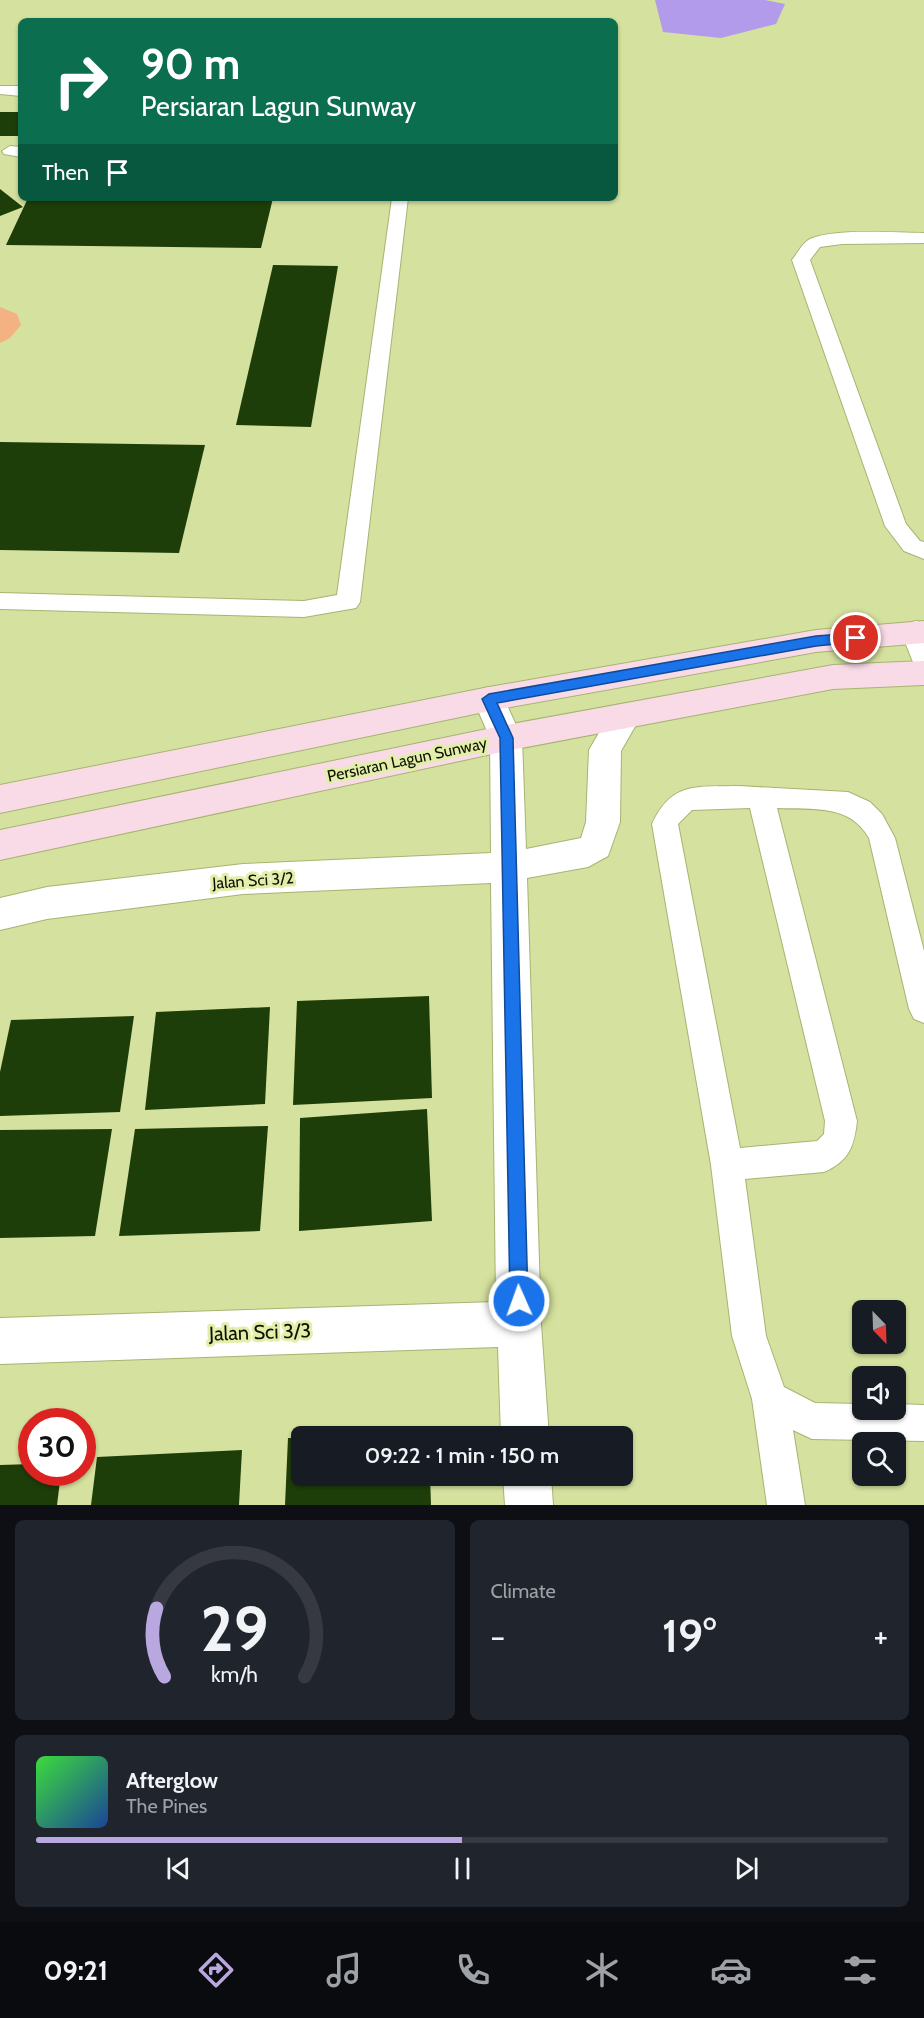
<!DOCTYPE html>
<meta charset="utf-8">
<style>
:root{--surface:#171b24;--page:#20242c;--text:#f1f3f6;--muted:#9ea1a6;--line:#363941;--accent:#b9a7df}
body{margin:0;font-family:Cabin,sans-serif;background:var(--page);color:var(--text);height:100vh;display:flex;flex-direction:column;font-size:22px;white-space:nowrap}
*{box-sizing:border-box;margin:0}
p{font-size:20px;color:var(--muted)}
.icon{flex:none;width:33px;height:33px;fill:none;stroke:currentColor;stroke-width:2;stroke-linecap:round;stroke-linejoin:round}
.map{position:relative;height:1505px;overflow:hidden}
.details{display:flex;flex-direction:column;gap:15px;padding:15px;background:#0d0f14;flex:1}
.details>*{flex:none}
.guide{position:absolute;left:18px;top:18px;width:600px;height:183px;border-radius:9px;box-shadow:0 2px 4px #0004;background:#0b6e4f;color:#fff;overflow:hidden}
.needle{width:39px;rotate:157deg}
.tools{position:absolute;left:852px;top:1300px;display:grid;gap:12px}
.tools a{display:grid;place-items:center;width:54px;height:54px;border-radius:9px;background:var(--surface);box-shadow:0 2px 4px #0004;font-size:30px}
.speed{position:absolute;left:18px;top:1408px;display:flex;gap:12px;font-size:30px;font-weight:700;text-align:center}
.speed>*{display:grid;place-content:center;width:78px;height:78px;border-radius:50%;background:var(--surface);box-shadow:0 2px 4px #0004;line-height:1}
.speed .limit{border:9px solid #d22;background:#fff;color:#111}
.pin{position:absolute;display:grid;place-items:center;width:51px;height:51px;color:#fff;margin:-26px;border:3px solid #fff;border-radius:50%;box-shadow:0 2px 6px #0007}
.me{position:absolute;width:66px;margin:-33px;rotate:358deg;stroke-linejoin:round;filter:drop-shadow(0 0 4px #0008)}
.turn{display:flex;align-items:center;gap:21px;height:126px;padding:0 24px;font-size:27px}
.turn .icon{width:78px;height:78px;stroke-width:2.5}
.turn b{display:block;font-size:42px;line-height:51px}
.then{display:flex;align-items:center;height:57px;padding:0 24px;background:#0003;gap:12px;font-size:22px}
.big{font-size:45px;font-weight:600;line-height:1.1}
.details .card{flex:1;display:flex;flex-direction:column;justify-content:center;gap:9px;min-width:0;padding:0 21px;border-radius:9px;background:var(--page)}
.details .dial{align-items:center;gap:0}
.dial svg{height:156px;overflow:visible;fill:none;stroke:var(--line);stroke-width:7;stroke-linecap:round;text-anchor:middle}
.dial text{fill:var(--text);stroke:none}
.song{display:flex;align-items:center;gap:18px}
.cover{width:72px;height:72px;border-radius:9px;background:linear-gradient(135deg,hsl(120 70% 55%),hsl(220 70% 35%))}
.played{height:6px;border-radius:3px;background:linear-gradient(90deg,var(--accent) 50%,var(--line) 50%)}
.keys{display:flex;justify-content:space-around;direction:ltr}
.heat{display:flex;justify-content:space-between;align-items:center;font-size:33px;direction:ltr}
.details .tiles{flex:1;display:grid;gap:15px;grid-template-columns:1fr 1fr}
.card:last-child{grid-column:span 2}
.trip{position:absolute;left:291px;top:1426px;width:342px;height:60px;border-radius:9px;background:var(--surface);box-shadow:0 2px 4px #0004;font-weight:600;line-height:60px;text-align:center}
.dock{display:flex;height:96px;justify-content:space-around;align-items:center;background:#090b0e;color:var(--muted)}
.dock .icon{width:42px;height:42px}
.dock .current{color:var(--accent)}
.dock b{font-size:27px;color:var(--text)}
.map>svg:first-child{display:block}
</style>
<div class="map">
<svg width="924" height="1505" viewBox="0 0 924 1505">
<rect width="100%" height="100%" fill="#d5e19e"/>
<path fill="#f4b182" d="M0,307L17,314L21,325L10,338L0,343Z"/>
<path fill="#b19bea" d="M655,0H765L785,4L776,24L721,38L663,32Z"/>
<g fill="#1e3e09">
<rect x="0" y="112" width="21" height="24"/>
<path d="M0,189L23,207L0,216Z"/>
<path d="M28,198H273L261,248L6,245Z"/>
<path d="M273,265L338,266L311,427L236,425Z"/>
<path d="M0,442L205,445L179,553L0,550Z"/>
<path d="M429,996L432,1098L293,1105L297,1001Z"/>
<path d="M270,1007L265,1104L145,1110L156,1012Z"/>
<path d="M134,1016L120,1112L0,1116V1072L11,1020Z"/>
<path d="M427,1109L432,1221L299,1231L300,1118Z"/>
<path d="M268,1126L260,1231L119,1236L135,1129Z"/>
<path d="M112,1129L95,1236L0,1238V1130Z"/>
<path d="M430,1433V1437H372V1435Z"/>
<path d="M288,1438H302V1476H430L431,1505H285Z"/>
<path d="M242,1450L239,1505H91L97,1457Z"/>
<path d="M32,1464V1473H61L57,1505H0V1465Z"/>
</g>
<g fill="none" stroke-linecap="round" stroke-linejoin="round">
<g stroke="#a8b372" stroke-width="2">
<g id="lane">
<path d="M0,86H21V96L0,94Z"/>
<path d="M10,146L21,147V157L4,154L2,151Z"/>
<path d="M392,198H408L360,602L356,608L304,617L0,609V593L304,601L337,595Z"/>
<path d="M924,233V243L842,244L820,247L810,260L906,524L920,541L924,542V559L904,551L885,526L792,260C797,254 803,242 810,239C836,228 895,233 924,233Z"/>
<path d="M739,786L848,792L870,802L882,814L895,838L924,951V1023L914,1019L909,1009L869,838C849,803 812,810 777,808L857,1121C854,1147 849,1161 824,1172L745,1179L766,1336L784,1387L815,1403L862,1404V1410H896V1404L924,1405V1441L812,1439L793,1430L805,1505H767L752,1399L732,1336L711,1165L652,824C672,781 697,787 739,786ZM750,808L825,1121L824,1134L817,1141L740,1148L678,824L692,810Z"/>
</g>
</g>
<g stroke="#a8b372" stroke-width="2">
<g id="street">
<path d="M916,621L924,623V665L913,662L901,632L905,624Z"/>
<path d="M489,687L500,690L522,738L526,849L581,838L586,822L589,750L614,707L625,704L636,707L641,716L621,751L620,822L608,856L588,867L527,878L541,1324L549,1437H501L498,1347L0,1364V1318L496,1302L491,883L243,894L47,919L0,930V898L47,887L243,864L491,853L490,738L473,699L478,690Z"/>
<path d="M503,1476H551L553,1505H505Z"/>
</g>
</g>
<g stroke="#a8b372" stroke-width="2">
<g id="secondary">
<path d="M924,621V643L816,652L489,711L0,813V785L489,687L816,630Z"/>
<path d="M924,661V685L833,689L506,751L0,860V830L506,725L833,665Z"/>
</g>
</g>
<use href="#lane" fill="#fff" fill-rule="evenodd"/>
<use href="#street" fill="#fff" fill-rule="evenodd"/>
<use href="#secondary" fill="#f9dbe7" fill-rule="evenodd"/>
</g>
<path fill="#1a73e8" stroke="#114b97" stroke-width="1.5" d="M856,633L863,638L856,642L816,646L497,703L513,738L528,1301L525,1308L519,1310L512,1308L510,1301L500,738L482,699L489,694L816,636Z"/>
<g text-anchor="middle" stroke-width="6" stroke-linejoin="round" paint-order="stroke">
<g font-size="16" fill="#0e1100" stroke="#e2eeaa">
<text transform="translate(407 759) rotate(-12)" y="6">Persiaran Lagun Sunway</text>
<text transform="translate(253 880) rotate(-4)" y="6">Jalan Sci 3/2</text>
</g>
<g font-size="20" fill="#0e1100" stroke="#e2eeaa">
<text transform="translate(260 1332) rotate(-2)" y="7">Jalan Sci 3/3</text>
</g>
</g>
</svg>
<div class="tools">
<a><svg class="needle" viewBox="-14 -14 28 28"><path d="M0-13l5 13h-10z" fill="#e53935"/><path d="M0 13l5-13h-10z" fill="#9ea1a6"/></svg></a>
<a><svg class="icon" aria-label="sound" viewBox="0 0 24 24"><path d="M4 9h4l5-4v14l-5-4H4zM17 9q2 3 0 6"/></svg></a>
<a><svg class="icon" aria-label="search" viewBox="0 0 24 24"><circle cx="10" cy="10" r="6"/><path d="M15 15l6 6"/></svg></a>
</div>
<div class="speed"><div class="limit">30</div></div>
<div class="pin" style="left:856px;top:638px;background:#d93025"><svg class="icon" aria-label="arrive" viewBox="0 0 24 24"><path d="M6 21V4h12l-3 4 3 4H6"/></svg></div>
<svg class="me" style="left:519px;top:1301px" viewBox="-20 -20 40 40"><circle r="17" fill="#1a73e8" stroke="#fff" stroke-width="3"/><path d="M0-11L8 9 0 5-8 9z" fill="#fff"/></svg>
<div class="trip">09:22 · 1 min · 150 m</div>
<div class="guide">
<div class="turn"><svg class="icon" aria-label="right" viewBox="0 0 24 24"><path d="M7 20v-9h11M14 6l5 5-5 5"/></svg><div><b>90 m</b>Persiaran Lagun Sunway</div></div>
<div class="then">Then<svg class="icon" aria-label="arrive" viewBox="0 0 24 24"><path d="M6 21V4h12l-3 4 3 4H6"/></svg></div>
</div>
</div>
<section class="details">
<div class="tiles">
<div class="card dial"><svg viewBox="0 0 100 80">
<path d="M14 69A42 42 0 1 1 86 69"/>
<path d="M14 69A42 42 0 0 1 10 34" stroke="#b9a7df"/>
<text x="50" y="56" font-size="32" font-weight="700">29</text>
<text x="50" y="72" font-size="11">km/h</text>
</svg></div>
<div class="card"><p>Climate</p>
<div class="heat"><a>−</a><b class="big">19°</b><a>+</a></div>
</div>
<div class="card">
<div class="song"><i class="cover"></i><div><b>Afterglow</b><p>The Pines</p></div></div>
<div class="played"></div>
<div class="keys"><svg class="icon" aria-label="previous" viewBox="0 0 24 24"><path d="M18 5L8 12l10 7zM5 5v14"/></svg><svg class="icon" aria-label="pause" viewBox="0 0 24 24"><path d="M8 5v14M16 5v14"/></svg><svg class="icon" aria-label="next" viewBox="0 0 24 24"><path d="M6 5l10 7-10 7zM19 5v14"/></svg></div>
</div>
</div>
</section>
<nav class="dock">
<b>09:21</b>
<svg class="icon current" aria-label="directions" viewBox="0 0 24 24"><path d="M12 3l9 9-9 9-9-9zM9 14v-3h6M13 9l2 2-2 2"/></svg>
<svg class="icon" aria-label="music" viewBox="0 0 24 24"><path d="M9 18V5l10-2v13"/><circle cx="6" cy="18" r="3"/><circle cx="16" cy="16" r="3"/></svg>
<svg class="icon" aria-label="phone" viewBox="0 0 24 24"><path d="M5 4h4l2 5-3 2q2 4 5 5l2-3 5 2v4C11 20 4 13 5 4z"/></svg>
<svg class="icon" aria-label="climate" viewBox="0 0 24 24"><path d="M12 3v18M4 7l16 10M4 17L20 7"/></svg>
<svg class="icon" aria-label="car" viewBox="0 0 24 24"><path d="M5 17H2v-5l4-1 3-4h7l3 4 3 1v5h-3M9 17h6M6 11h13"/><circle cx="7" cy="17" r="2"/><circle cx="17" cy="17" r="2"/></svg>
<svg class="icon" aria-label="filters" viewBox="0 0 24 24"><path d="M4 7h16M4 17h16"/><circle cx="9" cy="7" r="2"/><circle cx="15" cy="17" r="2"/></svg>
</nav>
